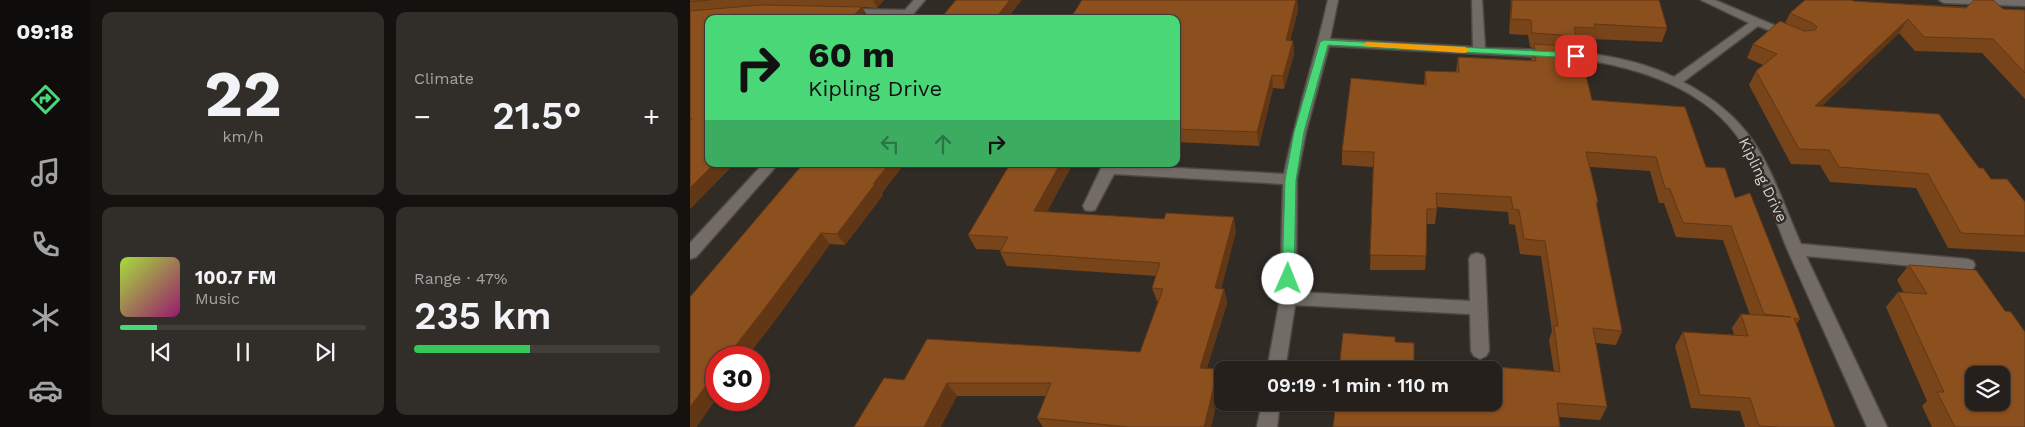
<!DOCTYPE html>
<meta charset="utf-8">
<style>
:root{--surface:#25201c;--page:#312d29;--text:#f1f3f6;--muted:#a3a3a3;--line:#423e3b;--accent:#4ad778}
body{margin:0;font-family:"Work Sans",sans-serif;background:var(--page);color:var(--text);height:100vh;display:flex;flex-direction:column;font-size:19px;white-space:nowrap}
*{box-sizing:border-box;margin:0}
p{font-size:16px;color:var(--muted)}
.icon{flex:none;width:28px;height:28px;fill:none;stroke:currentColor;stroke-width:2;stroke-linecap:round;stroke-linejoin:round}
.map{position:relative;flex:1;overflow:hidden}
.panel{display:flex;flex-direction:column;gap:12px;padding:12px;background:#14120f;width:600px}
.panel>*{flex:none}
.guide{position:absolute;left:15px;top:15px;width:475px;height:152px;border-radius:10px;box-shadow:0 1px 4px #0004,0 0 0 1px var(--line);background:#4ad778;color:#111;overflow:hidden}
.tools{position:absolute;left:1275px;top:366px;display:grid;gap:10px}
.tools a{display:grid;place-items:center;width:45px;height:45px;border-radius:10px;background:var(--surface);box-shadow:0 1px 4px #0004,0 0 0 1px var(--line);font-size:25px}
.speed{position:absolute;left:15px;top:346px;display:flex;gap:10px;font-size:25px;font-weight:700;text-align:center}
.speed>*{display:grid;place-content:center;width:65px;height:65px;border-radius:50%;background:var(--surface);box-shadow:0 1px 4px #0004,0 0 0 1px var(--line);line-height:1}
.speed .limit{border:8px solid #d22;background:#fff;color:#111}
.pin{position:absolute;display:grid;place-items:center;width:42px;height:42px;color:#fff;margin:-21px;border-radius:10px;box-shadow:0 2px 8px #0006}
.me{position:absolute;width:55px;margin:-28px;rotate:1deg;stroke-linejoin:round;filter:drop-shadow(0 0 4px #0008)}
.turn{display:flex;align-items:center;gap:18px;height:105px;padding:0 20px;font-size:22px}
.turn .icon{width:65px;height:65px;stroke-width:2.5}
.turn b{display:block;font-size:35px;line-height:42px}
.lanes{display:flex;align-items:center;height:48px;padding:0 20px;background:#0003;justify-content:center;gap:25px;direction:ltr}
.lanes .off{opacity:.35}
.big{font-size:38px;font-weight:600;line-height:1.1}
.panel .widget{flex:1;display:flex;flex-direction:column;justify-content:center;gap:8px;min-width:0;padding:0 18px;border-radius:10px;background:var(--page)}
.panel .dial{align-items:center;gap:0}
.dial b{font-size:65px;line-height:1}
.song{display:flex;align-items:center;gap:15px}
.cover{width:60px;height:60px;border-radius:8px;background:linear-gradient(135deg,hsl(80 70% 55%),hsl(320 70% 35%))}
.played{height:5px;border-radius:2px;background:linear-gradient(90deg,var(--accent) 15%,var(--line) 15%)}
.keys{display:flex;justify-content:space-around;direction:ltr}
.heat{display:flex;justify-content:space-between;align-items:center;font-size:28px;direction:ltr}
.charge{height:8px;border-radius:4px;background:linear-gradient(90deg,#34c759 47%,var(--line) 0)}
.panel .tiles{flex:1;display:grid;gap:12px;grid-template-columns:repeat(2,1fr)}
.trip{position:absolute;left:524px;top:361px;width:288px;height:50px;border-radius:10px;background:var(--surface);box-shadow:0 1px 4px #0004,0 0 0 1px var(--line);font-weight:600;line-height:50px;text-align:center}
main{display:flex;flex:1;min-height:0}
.dock{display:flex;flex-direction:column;width:90px;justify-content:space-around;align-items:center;background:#0f0d0b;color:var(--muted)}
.dock .icon{width:35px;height:35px}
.dock .current{color:var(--accent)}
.dock b{font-size:22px;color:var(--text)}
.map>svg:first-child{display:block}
</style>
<main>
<nav class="dock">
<b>09:18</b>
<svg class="icon current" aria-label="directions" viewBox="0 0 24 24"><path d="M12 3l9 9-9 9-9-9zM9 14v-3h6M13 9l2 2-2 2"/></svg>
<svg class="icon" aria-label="music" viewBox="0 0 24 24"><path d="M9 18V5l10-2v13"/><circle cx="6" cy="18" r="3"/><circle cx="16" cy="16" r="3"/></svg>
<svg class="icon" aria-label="phone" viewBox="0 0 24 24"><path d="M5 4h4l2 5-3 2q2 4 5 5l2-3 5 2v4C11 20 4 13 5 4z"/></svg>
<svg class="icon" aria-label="climate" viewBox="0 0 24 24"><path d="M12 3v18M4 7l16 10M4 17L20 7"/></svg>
<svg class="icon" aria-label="car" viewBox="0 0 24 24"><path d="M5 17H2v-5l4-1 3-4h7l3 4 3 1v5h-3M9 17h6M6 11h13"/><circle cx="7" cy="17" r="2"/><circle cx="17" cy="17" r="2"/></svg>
</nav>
<section class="panel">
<div class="tiles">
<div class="widget dial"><b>22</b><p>km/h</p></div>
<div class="widget"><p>Climate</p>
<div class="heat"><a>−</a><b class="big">21.5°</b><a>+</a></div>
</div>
<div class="widget">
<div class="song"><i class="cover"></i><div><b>100.7 FM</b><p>Music</p></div></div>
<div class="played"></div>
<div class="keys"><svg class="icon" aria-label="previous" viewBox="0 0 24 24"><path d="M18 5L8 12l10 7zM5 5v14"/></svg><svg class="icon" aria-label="pause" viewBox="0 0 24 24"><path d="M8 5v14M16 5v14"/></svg><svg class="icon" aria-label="next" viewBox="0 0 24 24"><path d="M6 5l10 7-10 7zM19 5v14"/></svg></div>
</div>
<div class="widget"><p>Range · 47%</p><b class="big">235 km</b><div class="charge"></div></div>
</div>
</section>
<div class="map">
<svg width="1335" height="427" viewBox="0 0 1335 427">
<rect width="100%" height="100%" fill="#312b26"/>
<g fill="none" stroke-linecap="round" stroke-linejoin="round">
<g stroke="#4e4945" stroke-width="3">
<g id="street">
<path d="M224,0H235L219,19H208L210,16L156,15L151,12L156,9L215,10Z"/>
<path d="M638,0H648L640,39L783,47L782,0H792L795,48C858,50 925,49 984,77L1059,23L1011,0H1025L1105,34L1107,36L1105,38L1101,39L1068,26L993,82C1071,123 1078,169 1111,244L1277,259L1283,261L1285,265L1283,269L1277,271L1116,256L1197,427H1177C1151,368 1124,310 1098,251C1083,216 1073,176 1052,143C1018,89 948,67 889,59L639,46L616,132L607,179L606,292L780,301L779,259L781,255L787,253L793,255L795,259L799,351L796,356L790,359L784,356L781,351L780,314L605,305L595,370H577L590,298L593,184L424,174L405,210L400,211L395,210L393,206L413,164L594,174C606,115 625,58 638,0Z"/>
<path d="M1249,0H1335V6L1254,3Z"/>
<path d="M73,164H88L6,257L0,259V243Z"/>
<path d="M572,402H590L587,427H567Z"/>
</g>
</g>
<use href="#street" fill="#736c66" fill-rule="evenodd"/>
</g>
<g fill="#78441a">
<path d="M0,0H194L187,8L172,7L178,17L176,19H19V164H44L0,209Z"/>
<path d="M392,0H607L608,10L600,41H603L604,54L594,89L583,88L569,146L486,142V19Z"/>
<path d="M821,0H969L977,28L972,42L902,39L901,42H885L884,46L902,100L1016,167L1045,198L1110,319L1106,324L1145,427H1055L1050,411L1001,408L985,346L993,332L1044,335L1042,328L1051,314L1060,315L1033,240L986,237L974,203H969L960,171L900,167L908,202L907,205L932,331L926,345L906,343L917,407L910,420L869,417L649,370L705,342L724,361L864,371L859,340L862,331L851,256L830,254L825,225L819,224L818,212L747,207L745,224H737L736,256L735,270H680L683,167L652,165V151L734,84L735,71L766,72L768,57L841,60L843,48L840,47L838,35L819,34Z"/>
<path d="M1163,1L1335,10V99L1292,53L1225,51L1209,33L1131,107L1289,168L1301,179L1335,202V252L1258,248L1226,188L1140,182L1130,165L1101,164L1059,85L1066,71L1073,65L1057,58L1063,44L1095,23L1100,13Z"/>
<path d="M113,164H214L192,193L193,195L155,245L140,244L89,315L56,358H26V399L6,427H0V297Z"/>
<path d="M357,212L546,231L531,289H534L537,303L517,368L528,369L531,382L521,427H353L347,418L356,396H267L214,380L450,352L469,301H467L462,288L466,276L317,266L310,252L311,250L286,249L278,235Z"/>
<path d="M1219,265L1335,427H1242L1232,406L1237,401L1196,307L1208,292L1214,293L1207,280Z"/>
</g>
<g fill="#623715">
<path d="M183,0H194L187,8Z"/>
<path d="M320,0H332L317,19H305Z"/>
<path d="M606,0H607L608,10L597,53L596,40Z"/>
<path d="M172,7L178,17L176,19H162L161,18Z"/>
<path d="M1218,19L1209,33L1116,121L1125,106Z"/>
<path d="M603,41L604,54L594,89L593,76Z"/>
<path d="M582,75L583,88L569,146L567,132Z"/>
<path d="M24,164H44L0,209V188Z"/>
<path d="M199,164H214L192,193L193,195L155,245L147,234L183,184Z"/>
<path d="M370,164H383L350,225L344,211Z"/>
<path d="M544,217L546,231L528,302L525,288Z"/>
<path d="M131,233L140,244L89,315L56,358H36Z"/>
<path d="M534,289L537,303L513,380L510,368Z"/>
<path d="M26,369V399L6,427H0V407Z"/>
<path d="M528,369L531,382L521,427H514Z"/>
<path d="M257,383L267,396L251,427H234Z"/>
</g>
<g fill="#8c4f1e" stroke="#623715" fill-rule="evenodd">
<path d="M0,0H20L0,2Z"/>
<path d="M266,0H320L305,19H250Z"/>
<path d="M392,0H606L596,40L603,41L593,76L582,75L567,132L486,129V19H380Z"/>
<path d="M822,0H969L977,28L904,24L905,28L884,27L886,36L842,33L841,20L821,19Z"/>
<path d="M1115,0H1162L1163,1L1276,8L1284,0H1303L1313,9L1335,10V73L1303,39L1234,37L1218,19L1125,106L1249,114L1289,168H1293L1301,179H1317L1335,202V236L1271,233L1238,174L1149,167L1139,150L1109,149L1066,71L1087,54L1063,44L1090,21L1114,31L1125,30L1127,27L1124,24L1100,13Z"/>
<path d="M72,5L172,7L161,18H170L169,19H19V164H24L0,188V121L2,119H0V11Z"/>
<path d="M844,44L889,47L902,100L995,107L1016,167L1035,168L1045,198L1060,193L1110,319L1104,318L1145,427H1089L1069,426L1060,398L1010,395L993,332L1058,336L1051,314L1101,317L1074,314L1041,226L993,223L980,189L975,188L966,157L896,152L908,202H906L932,331L903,328L917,407L867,403L870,427H643L646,402H802V370H649L653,333L705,337V342L724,343V361L870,372L864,326H868L855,241L834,239L829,210L823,209L821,197L746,193L747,209H737L736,256L680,255L684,152L652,151L661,78L736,85L735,71L769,72L768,57L846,61Z"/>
<path d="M113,164H199L183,184H185L147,234L131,233L78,304L36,358H26V369L23,374H25L0,407V297Z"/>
<path d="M320,164H370L344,211L474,219L476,213L544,217L525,288L534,289L510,368L528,369L514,427H438L347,418L361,383H257L234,427H164L194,378L214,380L237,339L450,352L473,289L462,288L470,263L310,252L318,237L278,235Z"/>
<path d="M1219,265L1286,270L1315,311L1321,312L1335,332V427H1265L1247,392H1254L1208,292L1237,294ZM1284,375H1311V402H1284Z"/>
</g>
<path fill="#4ad778" stroke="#308c4e" d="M634,40L886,53L891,56L886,58L638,45L614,132L606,180L604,279L602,282H594L592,279L595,180L604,132L630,42Z"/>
<path fill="#f59e0b" d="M677,42L775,47L780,50L775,53L673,46L672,45Z"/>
<g text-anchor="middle" stroke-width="5" stroke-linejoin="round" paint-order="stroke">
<g font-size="15" fill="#d7d2cf" stroke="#312b26">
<text transform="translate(1073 180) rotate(64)" y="5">Kipling Drive</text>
</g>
</g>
</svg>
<div class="tools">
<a><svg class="icon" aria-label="layers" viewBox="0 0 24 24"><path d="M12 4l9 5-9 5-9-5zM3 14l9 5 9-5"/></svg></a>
</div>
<div class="speed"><div class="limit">30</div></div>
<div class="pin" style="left:886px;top:56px;background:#d93025"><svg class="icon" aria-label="arrive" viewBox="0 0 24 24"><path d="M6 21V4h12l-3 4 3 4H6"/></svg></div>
<svg class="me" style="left:598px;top:279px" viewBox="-20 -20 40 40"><circle r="19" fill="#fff"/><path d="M0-13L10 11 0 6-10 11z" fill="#4ad778"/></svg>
<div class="trip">09:19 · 1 min · 110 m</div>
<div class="guide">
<div class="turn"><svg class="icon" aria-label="right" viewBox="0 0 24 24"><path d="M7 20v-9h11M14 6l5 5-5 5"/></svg><div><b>60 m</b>Kipling Drive</div></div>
<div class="lanes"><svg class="icon off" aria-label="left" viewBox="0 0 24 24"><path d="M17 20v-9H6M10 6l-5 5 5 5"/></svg><svg class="icon off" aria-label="ahead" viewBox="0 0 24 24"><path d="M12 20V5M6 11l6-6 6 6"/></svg><svg class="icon" aria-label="right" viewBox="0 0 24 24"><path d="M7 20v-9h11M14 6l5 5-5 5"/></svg></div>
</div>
</div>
</main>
